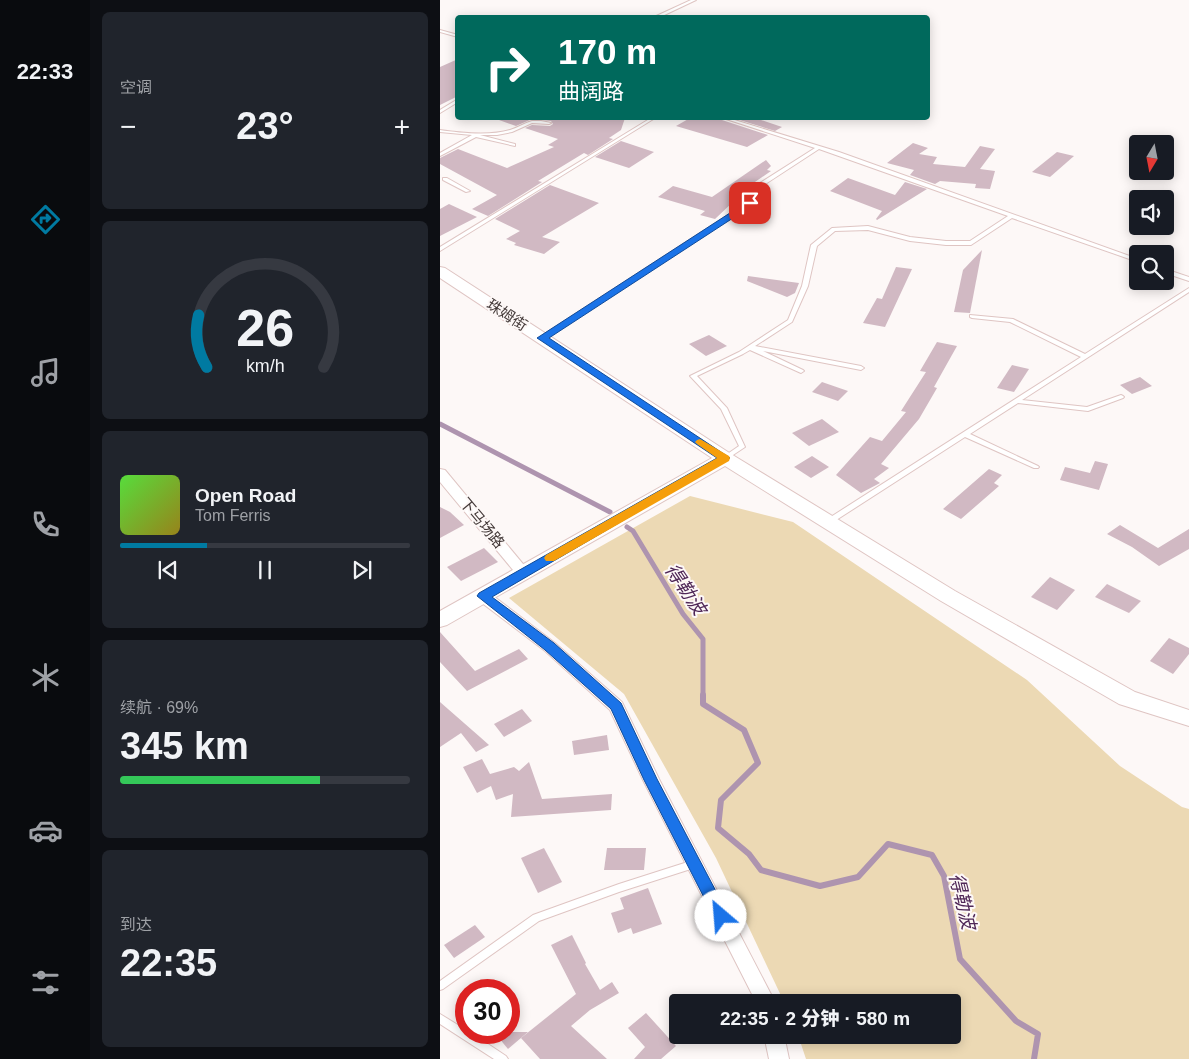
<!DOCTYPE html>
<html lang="zh">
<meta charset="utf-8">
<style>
:root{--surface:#171b24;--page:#20242c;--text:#f1f3f6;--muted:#9ea1a6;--line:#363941;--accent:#007aa1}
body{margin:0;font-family:Arial,"Noto Sans SC",sans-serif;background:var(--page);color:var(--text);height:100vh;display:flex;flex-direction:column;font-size:19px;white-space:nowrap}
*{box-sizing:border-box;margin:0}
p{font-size:16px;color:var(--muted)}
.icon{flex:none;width:28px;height:28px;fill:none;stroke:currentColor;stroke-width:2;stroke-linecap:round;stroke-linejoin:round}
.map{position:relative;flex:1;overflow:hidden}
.panel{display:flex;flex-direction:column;gap:12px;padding:12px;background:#0d0f14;width:350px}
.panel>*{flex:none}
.guide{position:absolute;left:15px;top:15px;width:475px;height:105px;border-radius:5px;box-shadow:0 2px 12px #0003;background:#00695c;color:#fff;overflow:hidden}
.needle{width:32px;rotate:190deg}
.tools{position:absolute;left:689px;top:135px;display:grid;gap:10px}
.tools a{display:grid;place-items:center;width:45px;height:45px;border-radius:5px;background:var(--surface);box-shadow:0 2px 12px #0003;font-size:25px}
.speed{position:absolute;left:15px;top:979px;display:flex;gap:10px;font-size:25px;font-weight:700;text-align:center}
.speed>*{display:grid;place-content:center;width:65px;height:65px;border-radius:50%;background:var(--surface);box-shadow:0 2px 12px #0003;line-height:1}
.speed .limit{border:8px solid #d22;background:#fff;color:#111}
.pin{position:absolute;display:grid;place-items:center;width:42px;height:42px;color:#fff;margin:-21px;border-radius:10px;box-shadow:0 2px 8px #0006}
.me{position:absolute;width:55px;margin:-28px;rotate:333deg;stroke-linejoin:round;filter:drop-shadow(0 0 4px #0008)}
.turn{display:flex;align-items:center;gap:18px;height:105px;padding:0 20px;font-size:22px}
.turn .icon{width:65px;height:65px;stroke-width:2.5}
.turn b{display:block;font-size:35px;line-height:42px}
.big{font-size:38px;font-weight:800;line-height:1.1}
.panel .tile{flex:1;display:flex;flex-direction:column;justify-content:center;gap:8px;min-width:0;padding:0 18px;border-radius:8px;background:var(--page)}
.panel .dial{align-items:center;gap:0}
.dial svg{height:130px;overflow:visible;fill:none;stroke:var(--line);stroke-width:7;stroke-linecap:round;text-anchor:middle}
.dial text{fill:var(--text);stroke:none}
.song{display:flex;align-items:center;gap:15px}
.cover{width:60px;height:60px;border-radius:8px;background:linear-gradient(135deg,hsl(110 70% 55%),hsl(50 70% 35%))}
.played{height:5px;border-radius:2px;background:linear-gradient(90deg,var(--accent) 30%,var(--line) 30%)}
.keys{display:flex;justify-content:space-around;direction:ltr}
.heat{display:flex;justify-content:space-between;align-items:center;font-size:28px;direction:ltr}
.charge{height:8px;border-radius:4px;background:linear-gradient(90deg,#34c759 69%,var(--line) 0)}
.trip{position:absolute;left:229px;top:994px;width:292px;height:50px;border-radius:5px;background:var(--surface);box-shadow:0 2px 12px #0003;font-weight:800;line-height:50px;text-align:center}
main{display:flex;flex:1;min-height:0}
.dock{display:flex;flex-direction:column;width:90px;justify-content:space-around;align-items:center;background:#090b0e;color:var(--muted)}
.dock .icon{width:35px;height:35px}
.dock .active{color:var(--accent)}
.dock b{font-size:22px;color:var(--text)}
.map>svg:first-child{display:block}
</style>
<main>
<nav class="dock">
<b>22:33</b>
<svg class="icon active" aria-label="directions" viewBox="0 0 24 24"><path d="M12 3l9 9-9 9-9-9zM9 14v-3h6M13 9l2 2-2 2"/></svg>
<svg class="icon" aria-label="music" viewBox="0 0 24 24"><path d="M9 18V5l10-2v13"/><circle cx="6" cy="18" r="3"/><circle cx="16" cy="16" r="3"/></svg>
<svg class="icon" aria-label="phone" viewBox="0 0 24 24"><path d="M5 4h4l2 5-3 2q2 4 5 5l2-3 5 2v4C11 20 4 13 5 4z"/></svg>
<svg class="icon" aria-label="climate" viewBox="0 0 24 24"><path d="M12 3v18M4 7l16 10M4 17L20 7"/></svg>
<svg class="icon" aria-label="car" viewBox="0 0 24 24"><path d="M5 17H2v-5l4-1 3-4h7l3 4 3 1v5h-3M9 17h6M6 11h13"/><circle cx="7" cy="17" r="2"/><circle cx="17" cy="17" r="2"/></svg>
<svg class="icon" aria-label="filters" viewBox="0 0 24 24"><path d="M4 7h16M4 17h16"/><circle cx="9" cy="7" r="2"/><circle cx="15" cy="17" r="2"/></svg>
</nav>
<section class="panel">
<div class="tile"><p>空调</p>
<div class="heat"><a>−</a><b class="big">23°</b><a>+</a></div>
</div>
<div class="tile dial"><svg viewBox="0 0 100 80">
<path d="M14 69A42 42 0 1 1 86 69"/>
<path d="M14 69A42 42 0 0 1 9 37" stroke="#007aa1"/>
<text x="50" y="56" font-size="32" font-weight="700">26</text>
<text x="50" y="72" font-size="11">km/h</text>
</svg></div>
<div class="tile">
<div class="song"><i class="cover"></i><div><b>Open Road</b><p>Tom Ferris</p></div></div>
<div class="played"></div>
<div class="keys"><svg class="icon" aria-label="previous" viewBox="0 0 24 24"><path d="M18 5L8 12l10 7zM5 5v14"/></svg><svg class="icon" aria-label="pause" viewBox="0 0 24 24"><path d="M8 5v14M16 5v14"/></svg><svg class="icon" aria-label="next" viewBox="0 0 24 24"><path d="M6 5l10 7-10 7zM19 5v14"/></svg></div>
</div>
<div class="tile"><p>续航 · 69%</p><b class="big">345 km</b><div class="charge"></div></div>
<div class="tile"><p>到达</p><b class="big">22:35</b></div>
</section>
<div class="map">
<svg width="749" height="1059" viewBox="0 0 749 1059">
<rect width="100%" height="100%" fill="#fdf8f7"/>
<path fill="#ecd9b4" d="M250,496L353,522L587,680L680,766L742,807L749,809V1059H366L358,1035H512V1002H344L276,858L184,694L69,598Z"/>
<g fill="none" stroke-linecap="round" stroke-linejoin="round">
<g stroke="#ae94af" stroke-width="5">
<path d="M0,424L170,512"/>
<path d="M187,527L193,531L243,614L263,639V697"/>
</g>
<path stroke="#ae94af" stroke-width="6" d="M263,695V704L304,730L318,763L281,800L278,828L309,854L321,870L380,886L418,877L448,844L492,855L504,876L520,959L576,1021L598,1034L594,1059"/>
</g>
<g fill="#d1b9c3">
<path d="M18,59V96L0,105V67Z"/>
<path d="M60,118H185L181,130L169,138L173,139L148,155L144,153L98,181L102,182L48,216L32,209L57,195L0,164V158L18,149L67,168L114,147L108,145L118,139L85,128L92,125L110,126L113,124L111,121L92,119L76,126L59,120Z"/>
<path d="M250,118H281L282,120L328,135L307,147L236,126Z"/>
<path d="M293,118H315L342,127L335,131Z"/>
<path d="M181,141L214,152L189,168L155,157Z"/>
<path d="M473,143L488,148L479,154L497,157L493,164L525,167L540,146L555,149L540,169L555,171L550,189L535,188L536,184L500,181L495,184L470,175L474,170L447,163Z"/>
<path d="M617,152L634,156L610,177L592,172Z"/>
<path d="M326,160L331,166L327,170L331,171L312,184L275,219L260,215L265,211L218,197L233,186L272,197Z"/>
<path d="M408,178L455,195L465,182L487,189L437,220L436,219L442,211L390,191Z"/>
<path d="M110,185L159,203L102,237L120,242L104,254L74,245L76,243L66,239L80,231L55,219Z"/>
<path d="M9,204L37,217L0,236V209Z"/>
<path d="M542,250L530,313L514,312L523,270Z"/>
<path d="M456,267L472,269L445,327L423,323L437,298L442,299Z"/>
<path d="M308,276L359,283L355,293L347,297L307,281Z"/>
<path d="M269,335L287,346L266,356L249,344Z"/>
<path d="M497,342L517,346L494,387L497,388L479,419L441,464L449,468L434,479L440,483L421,493L396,475L430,437L442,441L466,412L461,411L486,372L480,371Z"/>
<path d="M572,365L589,369L574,392L557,388Z"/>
<path d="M700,377L712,386L692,394L680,385Z"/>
<path d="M382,382L408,391L398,401L372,392Z"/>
<path d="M382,419L399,432L369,446L352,433Z"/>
<path d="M372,456L389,467L371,478L354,467Z"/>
<path d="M655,461L668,464L659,490L620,480L625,467L650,473Z"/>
<path d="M549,469L562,475L554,483L559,486L521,519L503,509Z"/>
<path d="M0,507L10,512L24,525L0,538Z"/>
<path d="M680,525L718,548L749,529V549L719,566L692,547L667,534Z"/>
<path d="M44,548L58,562L21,581L7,567Z"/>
<path d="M610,577L635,590L617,610L591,597Z"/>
<path d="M667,584L701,601L689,613L655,597Z"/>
<path d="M0,632L35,671L79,649L88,659L27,691L0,662Z"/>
<path d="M729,638L749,648V654L733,674L710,661Z"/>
<path d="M0,702L40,737L49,745L36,752L21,733L0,747Z"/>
<path d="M82,709L92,721L64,737L54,724Z"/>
<path d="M167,735L169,750L134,755L132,741Z"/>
<path d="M42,759L50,774L74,767L79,771L89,762L102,799L172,794L171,810L71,817L73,794L56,800L51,786L37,793L23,767Z"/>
<path d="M104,848L122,882L98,893L81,858Z"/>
<path d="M167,848H206L204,870H164Z"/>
<path d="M208,888L222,924L193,934L191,928L178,933L171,913L184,909L180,898Z"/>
<path d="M35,925L45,937L14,958L4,945Z"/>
<path d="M132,935L146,963L145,964L160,990L172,982L179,993L150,1010L131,1026L167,1059H100L81,1038L136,994L111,945Z"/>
<path d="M206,1013L236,1046L221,1059H194L205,1047L188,1028Z"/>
<path d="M54,1032H88L68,1049Z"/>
</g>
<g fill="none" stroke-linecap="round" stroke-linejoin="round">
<g stroke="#dfc5c3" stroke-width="2">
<g id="lane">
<path d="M251,0H256L218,18H212Z"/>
<path d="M0,30L18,35V37L0,32Z"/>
<path d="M18,99V102L0,113V110Z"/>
<path d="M211,118H215L0,251V247Z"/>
<path d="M283,118H288L399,152L698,259V262L572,218L531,245H506L470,241L428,230L395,231L377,246L368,286L352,322L315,346L421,366L424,368L421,370L323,351L363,370L364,371L361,373L310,350L303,354L257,376L287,408L305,447L287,459H283L282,458L283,457L299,446L281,409L250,376L299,352L348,320L362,286L371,245L392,228L428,226L470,237L506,241H530L568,216L379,149L313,192L312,204L104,339H100V337L308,202L309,190L375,148Z"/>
<path d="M92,121H101L111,123L109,124L92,123L72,132L57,135H40L75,144V146L36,137L0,156V153L32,135L0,132V130C20,133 50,136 70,130C78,128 84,123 92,121Z"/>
<path d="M3,178H7L30,191L26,192L3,180Z"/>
<path d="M725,269L749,277V281L725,273Z"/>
<path d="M749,288V292L582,400L647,407L681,395L683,396L684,397L683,398L648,411L578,403L530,434L598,466L599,467L598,468H594L525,437L390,524H386L385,522L386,520L641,357L570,322L532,318L530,317V315L573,319L645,354Z"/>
<path d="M254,860L257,861L258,864L257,867L179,892L99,921L3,989L0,990V981L93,915L179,884Z"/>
<path d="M0,1014L26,1030V1032H30L66,1056L68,1059H54L0,1024Z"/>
</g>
</g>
<g stroke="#dfc5c3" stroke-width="2">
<g id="street">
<path d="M0,469L5,470L88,570L90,573L88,576H78L0,482Z"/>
<path d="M43,591L48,592L115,643L182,702L219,779L335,1002H316L203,780L170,710L105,651L38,600L36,596L38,592Z"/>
<path d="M324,1035H344L349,1059H329Z"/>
</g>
</g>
<g stroke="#dfc5c3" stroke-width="2">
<path id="secondary" d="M0,267L5,268L291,454L515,591L695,692L749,710V726L679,704L501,601L285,466L7,625L0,627V611L272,458L0,278Z"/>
</g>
<use href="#lane" fill="#fff" fill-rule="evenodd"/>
<use href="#street" fill="#fff" fill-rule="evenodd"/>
<use href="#secondary" fill="#fff" fill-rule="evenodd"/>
</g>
<path fill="#1a73e8" stroke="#114b97" d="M310,200L314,203L313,205L109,338L290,458L52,597L114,643L181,703L217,779L289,916L287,921L281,923L276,921L204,780L171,709L105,650L37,596L39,593L277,458L97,338Z"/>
<path fill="#f59e0b" d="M260,439L289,456L290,458L289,461L114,561H106L104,558L106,555L277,458L257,444L255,442L257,440Z"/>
<g text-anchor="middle" stroke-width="4" stroke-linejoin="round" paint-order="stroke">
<g font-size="15" fill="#443a39" stroke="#fdf8f7">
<text transform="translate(67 315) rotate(33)" y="5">珠姆街</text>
<text transform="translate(42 523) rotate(50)" y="5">下马场路</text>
</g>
<g font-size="19" font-style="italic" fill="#4f2757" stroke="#fdf8f7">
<text transform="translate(246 589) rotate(56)" y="7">得勒波</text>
<text transform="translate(523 901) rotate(76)" y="7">得勒波</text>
</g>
</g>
</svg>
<div class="tools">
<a><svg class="needle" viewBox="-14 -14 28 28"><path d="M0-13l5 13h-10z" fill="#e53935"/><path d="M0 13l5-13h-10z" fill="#9ea1a6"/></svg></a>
<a><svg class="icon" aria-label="sound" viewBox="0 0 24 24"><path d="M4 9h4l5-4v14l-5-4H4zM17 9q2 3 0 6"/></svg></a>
<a><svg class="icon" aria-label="search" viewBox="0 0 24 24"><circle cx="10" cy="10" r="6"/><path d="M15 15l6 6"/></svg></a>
</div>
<div class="speed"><div class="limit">30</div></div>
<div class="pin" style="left:310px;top:203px;background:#d93025"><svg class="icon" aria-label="arrive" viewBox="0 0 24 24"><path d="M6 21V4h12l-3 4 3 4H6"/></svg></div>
<svg class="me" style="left:281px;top:916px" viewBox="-20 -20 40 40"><circle r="19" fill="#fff"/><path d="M0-13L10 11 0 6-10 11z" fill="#1a73e8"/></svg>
<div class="trip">22:35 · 2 分钟 · 580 m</div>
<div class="guide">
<div class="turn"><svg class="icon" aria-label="right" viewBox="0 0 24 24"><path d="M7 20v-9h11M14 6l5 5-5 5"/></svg><div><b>170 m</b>曲阔路</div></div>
</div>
</div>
</main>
